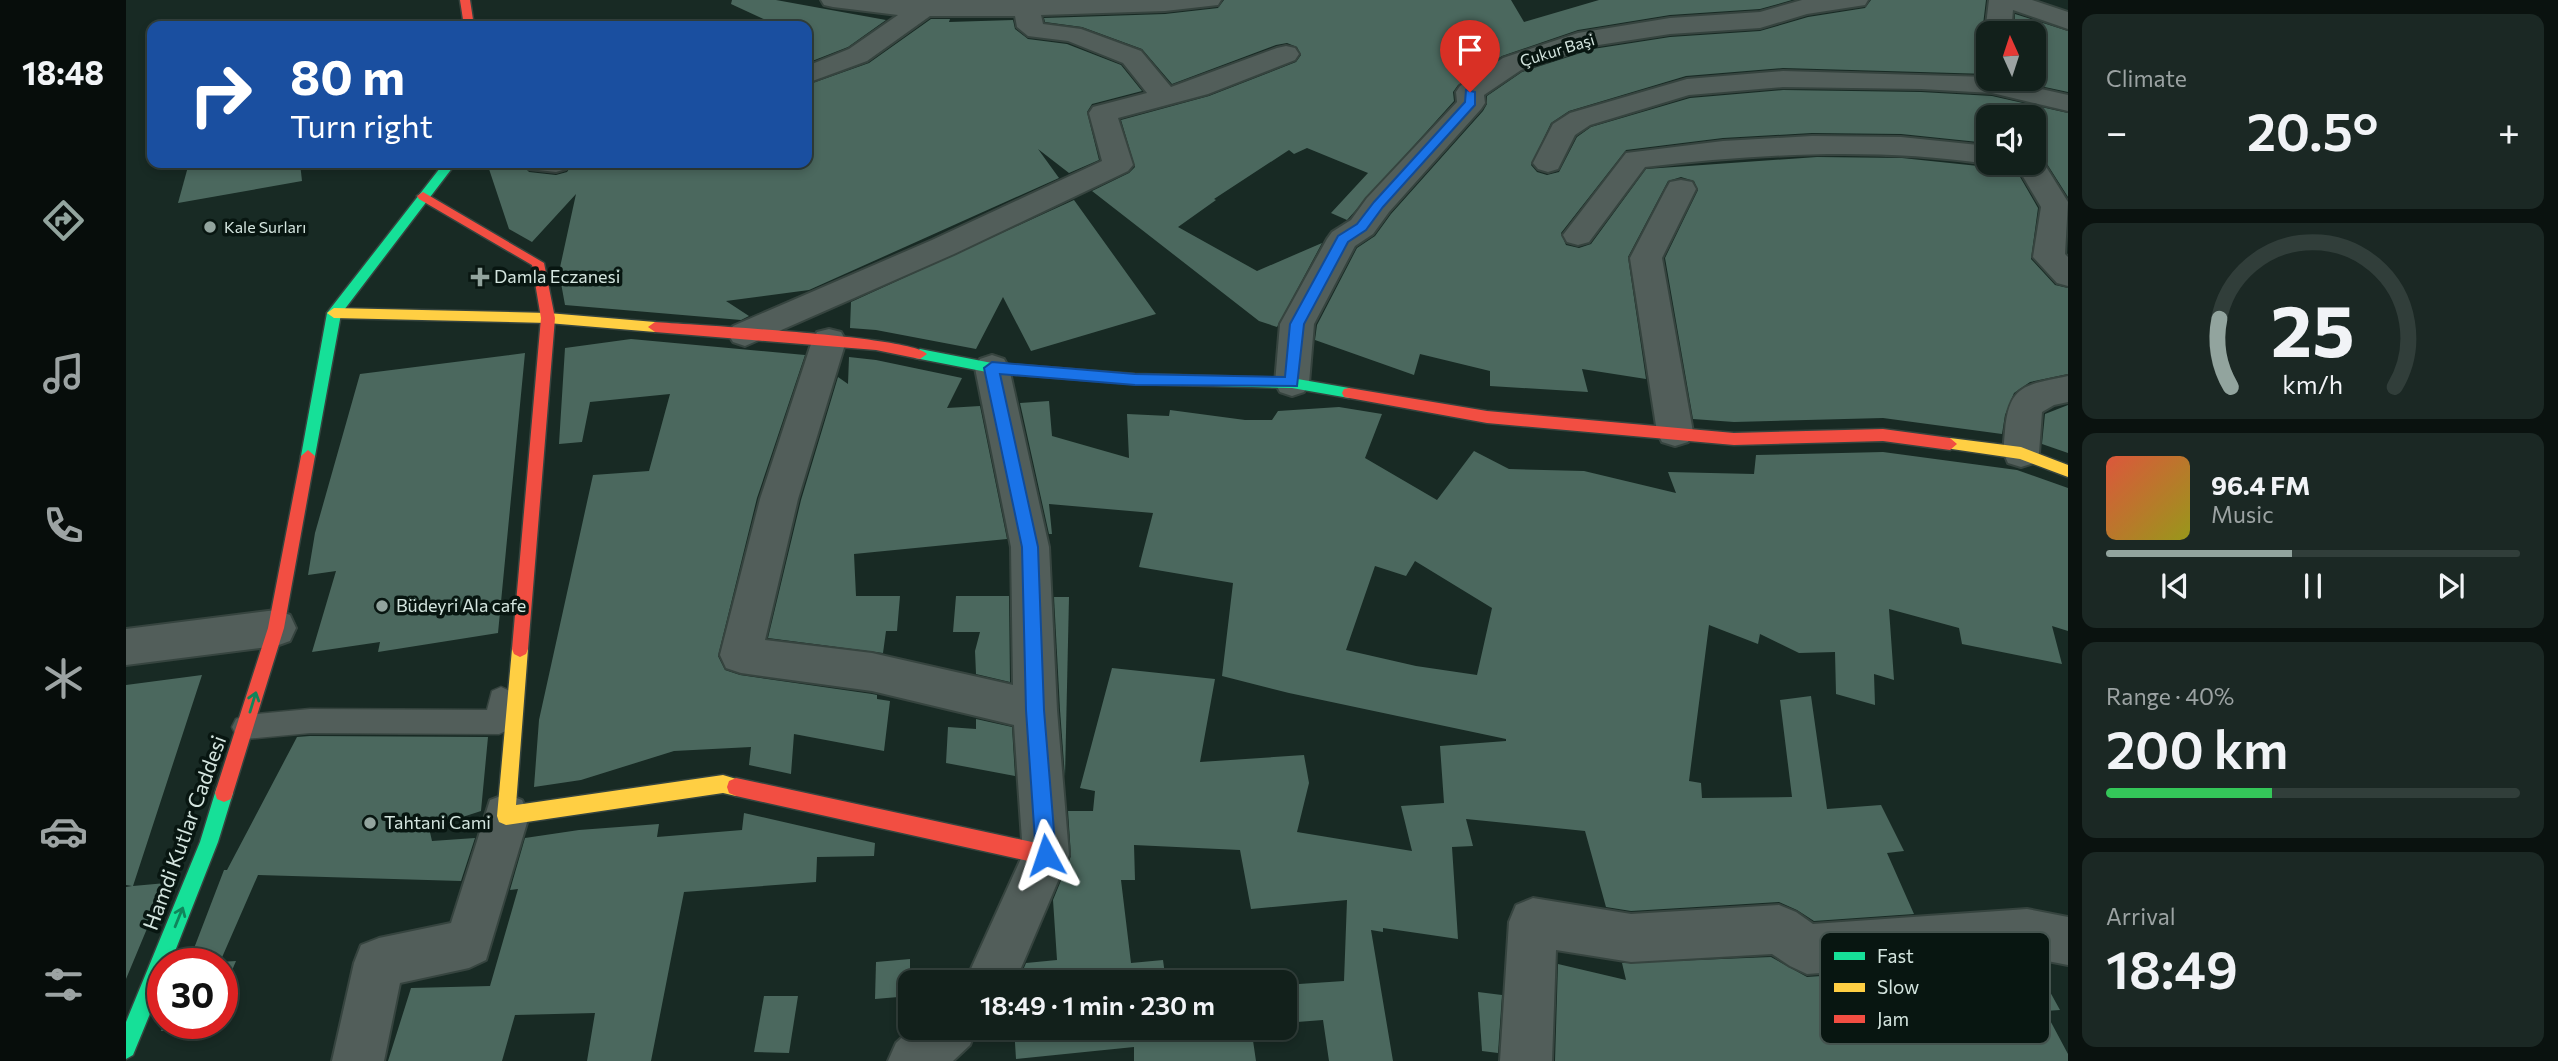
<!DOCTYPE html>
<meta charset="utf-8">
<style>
:root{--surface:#12201b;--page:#1b2824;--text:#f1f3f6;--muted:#9ca3a3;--line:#313e3a;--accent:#92a49e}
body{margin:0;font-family:Commissioner,sans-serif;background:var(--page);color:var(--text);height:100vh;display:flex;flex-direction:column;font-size:26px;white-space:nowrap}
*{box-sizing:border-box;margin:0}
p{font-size:23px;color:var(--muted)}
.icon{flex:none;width:38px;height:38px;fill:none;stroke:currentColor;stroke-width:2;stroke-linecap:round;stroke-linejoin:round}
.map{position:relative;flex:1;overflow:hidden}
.drawer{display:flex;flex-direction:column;gap:14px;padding:14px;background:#0a120f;width:490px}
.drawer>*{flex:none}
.guide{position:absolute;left:21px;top:21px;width:665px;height:147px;border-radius:14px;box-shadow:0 4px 10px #0003,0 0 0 2px var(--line);background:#1a4fa0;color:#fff;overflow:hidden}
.needle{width:46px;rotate:357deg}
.tools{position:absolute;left:1850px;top:21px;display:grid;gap:14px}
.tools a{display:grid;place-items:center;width:70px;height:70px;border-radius:14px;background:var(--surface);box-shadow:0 4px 10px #0003,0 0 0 2px var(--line);font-size:35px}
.speed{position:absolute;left:21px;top:948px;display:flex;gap:14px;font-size:35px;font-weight:700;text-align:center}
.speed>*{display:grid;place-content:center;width:91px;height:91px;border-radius:50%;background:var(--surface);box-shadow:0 4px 10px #0003,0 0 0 2px var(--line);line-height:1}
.speed .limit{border:10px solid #d22;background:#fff;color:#111}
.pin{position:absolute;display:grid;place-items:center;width:60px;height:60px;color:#fff;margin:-72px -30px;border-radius:50% 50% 50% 0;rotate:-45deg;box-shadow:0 0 7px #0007}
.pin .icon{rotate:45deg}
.me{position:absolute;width:77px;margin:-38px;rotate:355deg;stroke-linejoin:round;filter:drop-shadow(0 0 5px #0008)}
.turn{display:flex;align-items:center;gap:24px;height:147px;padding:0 28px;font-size:32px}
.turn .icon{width:91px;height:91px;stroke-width:2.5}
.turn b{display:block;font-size:49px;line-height:60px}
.big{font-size:52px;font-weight:600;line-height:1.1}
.drawer .card{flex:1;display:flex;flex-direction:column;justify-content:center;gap:10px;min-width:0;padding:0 24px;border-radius:14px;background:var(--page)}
.drawer .dial{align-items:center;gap:0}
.dial svg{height:182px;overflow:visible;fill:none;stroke:var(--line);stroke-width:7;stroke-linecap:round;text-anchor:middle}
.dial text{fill:var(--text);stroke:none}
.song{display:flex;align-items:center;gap:21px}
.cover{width:84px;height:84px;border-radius:10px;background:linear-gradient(135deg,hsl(10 70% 55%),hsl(60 70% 35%))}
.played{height:7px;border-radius:4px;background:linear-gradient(90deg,var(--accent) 45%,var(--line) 45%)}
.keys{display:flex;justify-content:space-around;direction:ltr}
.heat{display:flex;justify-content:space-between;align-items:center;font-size:38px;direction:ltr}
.charge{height:10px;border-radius:5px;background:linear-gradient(90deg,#34c759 40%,var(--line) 0)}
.trip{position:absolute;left:772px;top:970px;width:399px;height:70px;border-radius:14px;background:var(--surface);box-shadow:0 4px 10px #0003,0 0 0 2px var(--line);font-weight:600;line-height:70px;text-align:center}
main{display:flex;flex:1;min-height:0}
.menu{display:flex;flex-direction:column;width:126px;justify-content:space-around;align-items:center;background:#070d0b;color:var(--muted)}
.menu .icon{width:49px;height:49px}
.menu .on{color:var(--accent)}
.menu b{font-size:32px;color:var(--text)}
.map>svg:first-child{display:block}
</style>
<main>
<nav class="menu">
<b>18:48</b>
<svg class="icon on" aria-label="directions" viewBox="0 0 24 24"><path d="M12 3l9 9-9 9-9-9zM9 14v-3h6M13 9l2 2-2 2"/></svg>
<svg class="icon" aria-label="music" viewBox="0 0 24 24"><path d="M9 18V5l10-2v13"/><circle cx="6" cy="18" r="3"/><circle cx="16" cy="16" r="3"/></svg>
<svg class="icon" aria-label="phone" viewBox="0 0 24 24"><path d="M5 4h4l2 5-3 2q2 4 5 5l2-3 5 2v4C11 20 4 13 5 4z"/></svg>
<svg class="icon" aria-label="climate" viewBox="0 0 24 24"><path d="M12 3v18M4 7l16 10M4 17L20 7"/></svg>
<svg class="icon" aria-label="car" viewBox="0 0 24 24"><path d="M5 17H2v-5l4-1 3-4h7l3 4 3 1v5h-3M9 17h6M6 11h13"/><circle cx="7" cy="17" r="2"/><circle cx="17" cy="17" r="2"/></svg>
<svg class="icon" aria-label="filters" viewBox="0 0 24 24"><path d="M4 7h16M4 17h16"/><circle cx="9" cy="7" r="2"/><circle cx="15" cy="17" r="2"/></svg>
</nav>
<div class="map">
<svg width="1942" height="1061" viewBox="0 0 1942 1061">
<rect width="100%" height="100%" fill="#182a24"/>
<g fill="#4b685e" fill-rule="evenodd">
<path d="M606,0H650L760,20L722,47L681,63V26H653L605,4Z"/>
<path d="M1098,0H1385L1398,22L1473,0H1666L1634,9L1544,15L1452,30L1376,56L1332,85L1327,92L1328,101L1221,220L1205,213L1242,173L1181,148L1168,154L1163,150L1088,199L1090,200L1052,227L1131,271L1196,243L1151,327L1133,321L966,191L1003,173L1009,167L995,120L1083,96L1170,62L1175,55L1171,47L1161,43L1150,45L1046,84L1016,49L956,27L919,22L918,18L1039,14L1092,8Z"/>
<path d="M1745,0H1860L1856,33L1862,40V74L1657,68L1560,76L1443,111L1425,123L1405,165L1411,172L1421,175L1433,172L1451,137L1465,127L1564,98L1657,90L1795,92L1866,96L1942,113V197L1916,156L1908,153V117H1862V143L1775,134L1686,133L1597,138L1500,150L1435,233L1440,245L1453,248L1465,244L1520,169L1691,157L1776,158L1862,167L1870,163H1886L1912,208L1905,259L1929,285L1942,288V374L1904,382L1888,393L1879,415L1876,434L1757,418L1608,422L1567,419L1539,258L1572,190L1568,181L1555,177L1542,181L1502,257L1520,379L1456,369L1462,392L1364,386V371L1294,354L1288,375L1189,340L1191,325L1231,248L1249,236L1265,214L1357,111L1361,104V96L1396,72L1467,49L1544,37L1634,31L1682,17L1739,8Z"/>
<path d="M1889,14L1942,31V92L1882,79H1908V33H1888Z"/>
<path d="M805,19H824L823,22L887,20L889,29L902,39L941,44L995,65L1016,91L966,104L961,112L973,160L943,173L912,149L933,178L683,290L600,301L623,316L615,320L439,305L433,272L450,194L406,242L383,229L361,163H395L403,172L430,175L441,172L447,163H681V85L743,63Z"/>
<path d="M63,163H174L176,181L52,203Z"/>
<path d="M948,200L1030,314L905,351L877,297L850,349L750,330L724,328L725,302Z"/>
<path d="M505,339L679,355L631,498L592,656L599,670L614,675L746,694L751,695V699L764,701L758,751L668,734L665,774L623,765L625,747L548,751L455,780L408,787L413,720L467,475L523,471L544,394L464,402L456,442L433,444L439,348Z"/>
<path d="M399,353L372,633L252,652L254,642L186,652L210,571L182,575L189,533L234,374Z"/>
<path d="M723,357L750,360L836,378L821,408L854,406L881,539L728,554L730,596H774L771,631H760L757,653L642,638L675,500L712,377L722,384Z"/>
<path d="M923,401L926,436L1003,458L1001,414L1043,416L1044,410L1119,420H1146L1152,411L1213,407L1256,414L1239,458L1311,500L1348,451L1383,469L1458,471L1550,493L1542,472L1628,474L1630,455L1757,452L1891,470L1942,488V631L1926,626L1936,664L1836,644L1833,628L1763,609L1768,680L1748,674L1749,705L1710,694L1709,652L1673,653L1634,634L1632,644L1583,625L1563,781L1575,783L1576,798L1666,797L1654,700L1685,696L1701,809L1755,805L1778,851L1761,853L1788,914L1688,921L1671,910L1653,902L1505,911L1480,907L1459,831L1340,819L1347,846L1326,847L1332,939L1257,928V932L1245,930L1267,1061H1203L1197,1020L1158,1023V985L1218,981L1221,900L1125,909L1114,850L1008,845L1009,880H995L1005,963L1037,960L1040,982H892L900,963L931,960L927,900L945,856L942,811H967L969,791L954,788L986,668L1089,679L1074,762L1178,755L1183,783L1171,832L1286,851L1275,806L1318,803L1314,746L1380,741V739L1163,693L1096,676L1107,583L1013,567L1027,513L923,504L926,534H923L894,403ZM1289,561L1366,608L1351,675L1290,666L1220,650L1249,566L1280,576Z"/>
<path d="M1942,405V453L1916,444L1919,414Z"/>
<path d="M830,596H883L884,682L850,674L849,651L854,632H827Z"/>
<path d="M928,597H943L939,777L934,710Z"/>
<path d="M76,675L7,886L40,883L0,979V887L6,886L0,885V685Z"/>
<path d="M850,719L886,727L889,776L820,763L822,727L850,729Z"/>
<path d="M184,736L362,737L355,811L303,828L306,841L349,838L335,881L132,875L94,962L110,961L96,994V964H62L98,870H101L171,737Z"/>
<path d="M618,813L749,843L748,856L691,857L690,882L558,892L525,1061H461L469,1013L389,1015L376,1061H262L285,988L364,986L392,889L384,890L399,838L453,830L533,824L531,837L616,830Z"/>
<path d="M1645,957L1681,977L1907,961L1934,1010L1919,1011L1942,1054V1061H1429L1432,964L1500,980L1496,963Z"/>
<path d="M784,959V996L749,999L750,962Z"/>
<path d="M1352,992L1376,995L1372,1053L1356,1051Z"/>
<path d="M638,996H672L663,1053L628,1052Z"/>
<path d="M38,1024H84L81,1030L35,1031Z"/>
<path d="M888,1027H1125L1130,1061H1008V1047L890,1059Z"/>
</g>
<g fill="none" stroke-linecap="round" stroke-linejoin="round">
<g stroke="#36443f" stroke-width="3">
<path id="lane" d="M375,687L384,691C390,703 388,718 382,730L373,734L184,733L119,739L110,735L106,727L110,719L119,715L184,709L361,710L366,691Z"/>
</g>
<g stroke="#36443f" stroke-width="4">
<g id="street">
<path d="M695,0H1095L1092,5L1039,11L915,15L917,24L955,29L1015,51L1045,87L1151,48L1160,46L1169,48L1173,54L1169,60L1082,94L992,118L1007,165L1002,171L828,254L619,346L607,342L602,334L607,326L806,240L976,161L963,113L967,107L1021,93L997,63L942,41L902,36L891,27L889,16H804L741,61L681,83V66L723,49L772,15L707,7L698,5Z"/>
<path d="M1676,0H1742L1739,5L1681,14L1634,28L1544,34L1466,46L1395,70L1358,95L1359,103L1355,109L1263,212L1247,234L1229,246L1188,324L1183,383L1178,392L1166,396L1154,392L1149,383L1154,324L1201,239L1206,232L1225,220L1241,198L1331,102L1330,92L1334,86L1377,58L1452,33L1544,18L1634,12Z"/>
<path d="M1863,0H1906L1942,12V29L1887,10L1885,33H1862V37L1859,33Z"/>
<path d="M1657,71L1862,77L1942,95V111L1866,93L1795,89L1657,87L1563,95L1464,125L1449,135L1432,169L1422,172L1412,169L1407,163L1427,124L1444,113L1561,79Z"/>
<path d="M1686,136L1775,137L1862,146V163H1867L1862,164C1747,147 1634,154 1519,167L1463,242L1452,245L1441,242L1437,235L1500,153L1597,141Z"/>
<path d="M1908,155L1914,157L1942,202L1939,254L1942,257V286L1931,283L1907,257L1915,207L1889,163H1908Z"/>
<path d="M398,163H445L440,169L430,172L403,169Z"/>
<path d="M1555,180L1566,182L1570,189L1536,258L1567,432L1562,442L1549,446L1536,442L1531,432L1504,258L1540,189L1544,182Z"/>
<path d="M703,329L715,332L720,341L672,499L639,640L746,653L887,685L885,547L849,368L854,359L866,355L878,359L883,368L923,547L931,710L943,855L889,982H839L897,854L888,725L746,691L615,673L600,668L594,655L634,499L686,341L691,332Z"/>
<path d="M1942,376V402L1928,405L1916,412L1913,453L1908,463L1895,467L1882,463C1876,451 1878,444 1879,431C1883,384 1900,385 1942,376Z"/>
<path d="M150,610L164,615L170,628L164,641L150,646L0,665V629Z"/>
<path d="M380,794L396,800L403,816L360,960L343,968L274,983L258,1061H206L228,963L235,945L253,938L325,923L364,800Z"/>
<path d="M1407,898L1505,914L1653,905L1670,912L1687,924L1901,909L1942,917V965L1901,957L1681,974L1664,966L1646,954L1505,962L1430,950L1426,1061H1374L1383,922L1390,905Z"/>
<path d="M787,1027H851L844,1045L827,1061H762L770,1043Z"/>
</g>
</g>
<g stroke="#36443f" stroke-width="3">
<g id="fast">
<path d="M318,163H330L215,314L189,456L187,460H177L175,456L201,313Z"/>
<path d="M794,349L866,363L1009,374L1166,378L1223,388L1230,393L1223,398L1166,388L1009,384L866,373L789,358L787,354Z"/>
<path d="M98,784L105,787L107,793L92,842L44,964H37V982L7,1055L0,1059V1022L74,842L89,793L91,787Z"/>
</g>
</g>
<g stroke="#36443f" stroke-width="3">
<g id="slow">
<path d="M208,308L422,313L529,322L536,327L529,332L422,323L208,318L201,313Z"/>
<path d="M1824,438L1895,447L1942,465V477L1894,459L1819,448L1817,444Z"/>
<path d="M394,641L400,644L402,649L390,805L597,775L617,781L619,787L617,793L610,796L597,793L380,825L373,822L371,816L386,649L388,644Z"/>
</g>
</g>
<g stroke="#36443f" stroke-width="3">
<g id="jam">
<path d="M334,0H344L348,26H338Z"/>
<path d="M297,192L418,263L429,318L402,649L400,654L394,657L388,654L386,649L415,318L406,265L293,199L291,196Z"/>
<path d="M529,322C567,325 786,336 801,354L794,359L750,350L529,332L522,327Z"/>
<path d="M1223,388L1361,411L1608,433L1757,429L1824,438L1831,444L1824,450L1757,441L1608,445L1361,423L1218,397L1216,393L1218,389Z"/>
<path d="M182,450L189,456L158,628L107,793L105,799L98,802L91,799L89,793L142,628L175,456Z"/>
<path d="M610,778L920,845L927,848L930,855L927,862L920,865L610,796L603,793L601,787L603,781Z"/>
</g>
</g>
<use href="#lane" fill="#525e5a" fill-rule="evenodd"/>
<use href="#street" fill="#525e5a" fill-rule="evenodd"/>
<use href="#fast" fill="#16e098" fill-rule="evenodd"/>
<use href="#slow" fill="#ffcf43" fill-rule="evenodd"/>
<use href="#jam" fill="#f24e42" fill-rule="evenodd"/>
</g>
<defs><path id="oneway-shaft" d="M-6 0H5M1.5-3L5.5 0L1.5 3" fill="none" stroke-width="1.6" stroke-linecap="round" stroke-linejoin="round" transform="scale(1.75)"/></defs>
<g stroke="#10855b">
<use href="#oneway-shaft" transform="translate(127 702) rotate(-73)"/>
<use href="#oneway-shaft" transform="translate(53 917) rotate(-68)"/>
</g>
<path fill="#1a73e8" stroke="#114b97" stroke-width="2" d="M1340,90L1349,92V105L1257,207L1240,230L1222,242L1178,324L1171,386L1009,385L874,374L912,547L918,710L930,855L927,862L920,864L913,862L910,855L900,710L896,547L858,368L866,362L1009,374L1159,377L1164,324L1212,236L1231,224L1248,202L1339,102Z"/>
<g fill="#92a49e" stroke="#081611" stroke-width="2.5">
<circle cx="84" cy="227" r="7"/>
<path d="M350.5 266.5h7v7h7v7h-7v7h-7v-7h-7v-7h7z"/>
<circle cx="256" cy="606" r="7"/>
<circle cx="244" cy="823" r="7"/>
</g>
<g text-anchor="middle" stroke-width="7" stroke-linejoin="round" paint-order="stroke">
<g font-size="16" fill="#d4e5df" stroke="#081611">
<text transform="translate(1431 50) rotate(-17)" y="6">Çukur Başi</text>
</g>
<g font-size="16" fill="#d4e5df" stroke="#081611" text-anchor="start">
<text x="98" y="233">Kale Surları</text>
</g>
<g font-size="18" fill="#d4e5df" stroke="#081611" text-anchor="start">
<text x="368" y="283">Damla Eczanesi</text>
<text x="270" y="612">Büdeyri Ala cafe</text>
<text x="258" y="829">Tahtani Cami</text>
</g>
<g font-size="21" fill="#d4e5df" stroke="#081611">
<text transform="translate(59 833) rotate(-70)" y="7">Hamdi Kutlar Caddesi</text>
</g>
</g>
<rect x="1694" y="932" width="230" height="112" rx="10" fill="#081611" stroke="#45544f" stroke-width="2"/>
<rect x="1708" y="952" width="31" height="8" fill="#16e098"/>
<rect x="1708" y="983" width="31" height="9" fill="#ffcf43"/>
<rect x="1708" y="1015" width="31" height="8" fill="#f24e42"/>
<g font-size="19" fill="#d4e5df">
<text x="1751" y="963">Fast</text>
<text x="1751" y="994">Slow</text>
<text x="1751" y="1026">Jam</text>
</g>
</svg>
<div class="tools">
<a><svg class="needle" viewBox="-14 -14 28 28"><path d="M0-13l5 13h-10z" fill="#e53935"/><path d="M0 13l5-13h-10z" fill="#9ca3a3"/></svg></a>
<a><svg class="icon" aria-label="sound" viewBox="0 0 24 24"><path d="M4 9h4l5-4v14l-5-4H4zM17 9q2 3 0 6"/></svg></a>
</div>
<div class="speed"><div class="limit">30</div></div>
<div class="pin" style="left:1344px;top:92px;background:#d93025"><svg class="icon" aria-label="arrive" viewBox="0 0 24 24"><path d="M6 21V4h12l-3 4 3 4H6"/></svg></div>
<svg class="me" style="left:920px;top:855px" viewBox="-20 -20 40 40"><path d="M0-17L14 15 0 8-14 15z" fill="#1a73e8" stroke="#fff" stroke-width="4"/></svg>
<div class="trip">18:49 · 1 min · 230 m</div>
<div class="guide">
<div class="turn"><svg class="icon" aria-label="right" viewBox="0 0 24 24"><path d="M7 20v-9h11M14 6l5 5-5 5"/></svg><div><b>80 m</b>Turn right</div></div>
</div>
</div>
<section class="drawer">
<div class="card"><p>Climate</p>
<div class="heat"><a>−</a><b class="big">20.5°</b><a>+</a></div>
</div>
<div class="card dial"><svg viewBox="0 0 100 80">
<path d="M14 69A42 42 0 1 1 86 69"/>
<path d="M14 69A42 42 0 0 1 9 39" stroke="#92a49e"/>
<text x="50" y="56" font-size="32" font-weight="700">25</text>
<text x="50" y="72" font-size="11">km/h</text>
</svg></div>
<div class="card">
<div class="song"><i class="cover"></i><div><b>96.4 FM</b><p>Music</p></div></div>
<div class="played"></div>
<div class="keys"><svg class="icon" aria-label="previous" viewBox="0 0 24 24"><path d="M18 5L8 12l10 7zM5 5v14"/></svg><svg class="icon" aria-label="pause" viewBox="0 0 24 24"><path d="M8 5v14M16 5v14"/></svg><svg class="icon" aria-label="next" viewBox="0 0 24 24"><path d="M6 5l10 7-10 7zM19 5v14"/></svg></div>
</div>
<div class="card"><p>Range · 40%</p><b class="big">200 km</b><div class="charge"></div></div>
<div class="card"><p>Arrival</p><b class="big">18:49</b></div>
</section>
</main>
